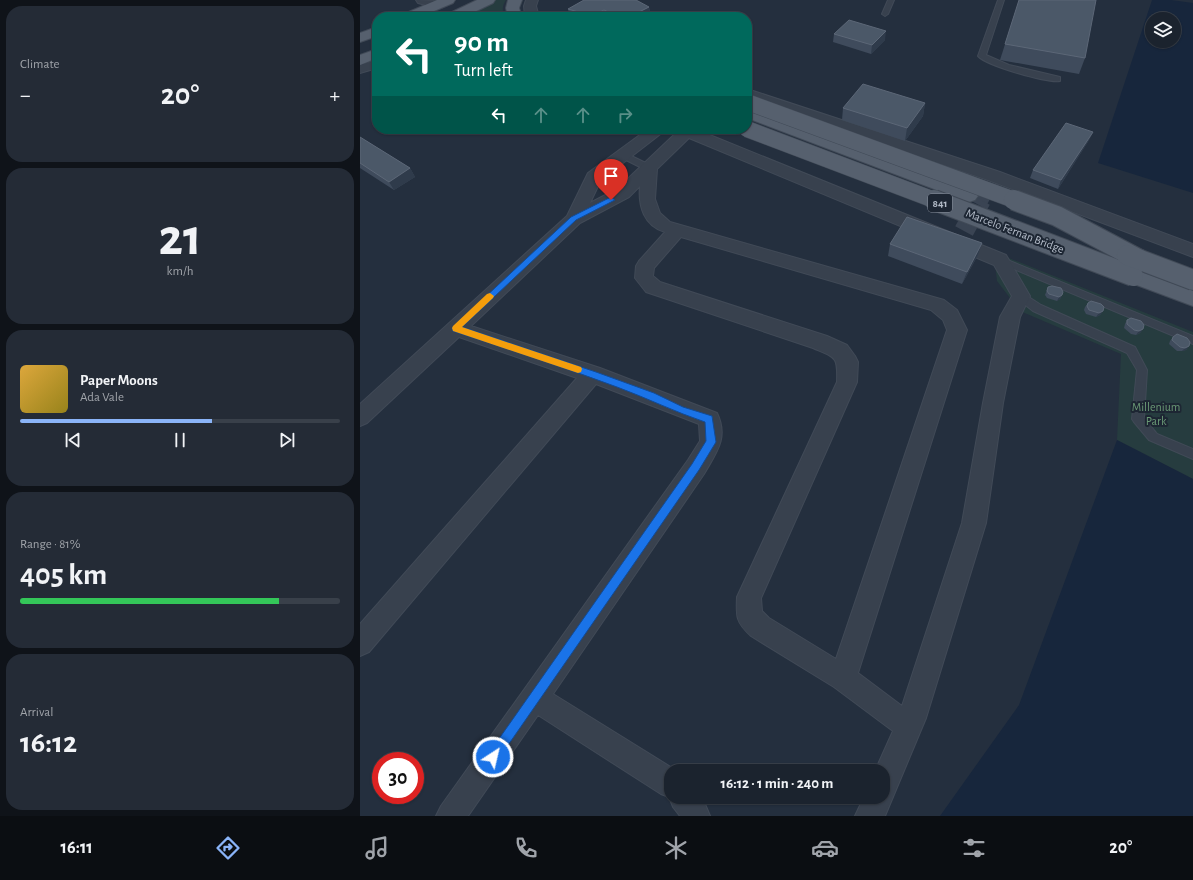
<!DOCTYPE html>
<meta charset="utf-8">
<style>
:root{--surface:#1b232e;--page:#242b36;--text:#f1f3f6;--muted:#a0a4aa;--line:#39404a;--accent:#8ab4f8}
body{margin:0;font-family:"Alegreya Sans",sans-serif;background:var(--page);color:var(--text);height:100vh;display:flex;flex-direction:column;font-size:15px;white-space:nowrap}
*{box-sizing:border-box;margin:0}
p{font-size:13px;color:var(--muted)}
.icon{flex:none;width:22px;height:22px;fill:none;stroke:currentColor;stroke-width:2;stroke-linecap:round;stroke-linejoin:round}
.map{position:relative;flex:1;overflow:hidden}
.details{display:flex;flex-direction:column;gap:6px;padding:6px;background:#0f1319;width:360px}
.details>*{flex:none}
.hud{position:absolute;left:12px;top:12px;width:380px;height:122px;border-radius:16px;box-shadow:0 1px 3px #0004,0 0 0 1px var(--line);background:#00695c;color:#fff;overflow:hidden}
.tools{position:absolute;left:785px;top:12px;display:grid;gap:8px}
.tools a{display:grid;place-items:center;width:36px;height:36px;border-radius:50%;background:var(--surface);box-shadow:0 1px 3px #0004,0 0 0 1px var(--line);font-size:20px}
.speed{position:absolute;left:12px;top:752px;display:flex;gap:8px;font-size:20px;font-weight:700;text-align:center}
.speed>*{display:grid;place-content:center;width:52px;height:52px;border-radius:50%;background:var(--surface);box-shadow:0 1px 3px #0004,0 0 0 1px var(--line);line-height:1}
.speed .limit{border:6px solid #d22;background:#fff;color:#111}
.pin{position:absolute;display:grid;place-items:center;width:34px;height:34px;color:#fff;margin:-41px -17px;border-radius:50% 50% 50% 0;rotate:-45deg;box-shadow:0 0 4px #0007}
.pin .icon{rotate:45deg}
.me{position:absolute;width:44px;margin:-22px;rotate:35deg;stroke-linejoin:round;filter:drop-shadow(0 0 3px #0008)}
.turn{display:flex;align-items:center;gap:14px;height:84px;padding:0 16px;font-size:18px}
.turn .icon{width:52px;height:52px;stroke-width:2.5}
.turn b{display:block;font-size:28px;line-height:34px}
.lanes{display:flex;align-items:center;height:38px;padding:0 16px;background:#0003;justify-content:center;gap:20px;direction:ltr}
.lanes .off{opacity:.35}
.big{font-size:30px;font-weight:700;line-height:1.1}
.details .tile{flex:1;display:flex;flex-direction:column;justify-content:center;gap:6px;min-width:0;padding:0 14px;border-radius:16px;background:var(--page)}
.details .dial{align-items:center;gap:0}
.dial b{font-size:52px;line-height:1}
.song{display:flex;align-items:center;gap:12px}
.cover{width:48px;height:48px;border-radius:6px;background:linear-gradient(135deg,hsl(40 70% 55%),hsl(50 70% 35%))}
.played{height:4px;border-radius:2px;background:linear-gradient(90deg,var(--accent) 60%,var(--line) 60%)}
.keys{display:flex;justify-content:space-around;direction:ltr}
.heat{display:flex;justify-content:space-between;align-items:center;font-size:22px;direction:ltr}
.charge{height:6px;border-radius:3px;background:linear-gradient(90deg,#34c759 81%,var(--line) 0)}
.trip{position:absolute;left:304px;top:764px;width:226px;height:40px;border-radius:16px;background:var(--surface);box-shadow:0 1px 3px #0004,0 0 0 1px var(--line);font-weight:700;line-height:40px;text-align:center}
.menu{display:flex;height:64px;justify-content:space-around;align-items:center;background:#0b0e12;color:var(--muted)}
.menu .icon{width:28px;height:28px}
.menu .on{color:var(--accent)}
.menu b{font-size:18px;color:var(--text)}
main{display:flex;flex:1;min-height:0}
.map>svg:first-child{display:block}
</style>
<main>
<section class="details">
<div class="tile"><p>Climate</p>
<div class="heat"><a>−</a><b class="big">20°</b><a>+</a></div>
</div>
<div class="tile dial"><b>21</b><p>km/h</p></div>
<div class="tile">
<div class="song"><i class="cover"></i><div><b>Paper Moons</b><p>Ada Vale</p></div></div>
<div class="played"></div>
<div class="keys"><svg class="icon" aria-label="previous" viewBox="0 0 24 24"><path d="M18 5L8 12l10 7zM5 5v14"/></svg><svg class="icon" aria-label="pause" viewBox="0 0 24 24"><path d="M8 5v14M16 5v14"/></svg><svg class="icon" aria-label="next" viewBox="0 0 24 24"><path d="M6 5l10 7-10 7zM19 5v14"/></svg></div>
</div>
<div class="tile"><p>Range · 81%</p><b class="big">405 km</b><div class="charge"></div></div>
<div class="tile"><p>Arrival</p><b class="big">16:12</b></div>
</section>
<div class="map">
<svg width="833" height="816" viewBox="0 0 833 816">
<rect width="100%" height="100%" fill="#242f3e"/>
<g fill="#263c3f">
<path d="M133,0H146C142,6 142,11 145,17H113L114,9Z"/>
<path d="M639,254L833,332V479L757,440L761,354L660,311L637,281L635,263Z"/>
</g>
<g fill="#17263c" fill-rule="evenodd">
<path d="M792,0H811L833,3V193L738,163ZM792,19H814V41H792Z"/>
<path d="M757,440L833,479V816H580L659,705Z"/>
</g>
<g fill="none" stroke-linecap="round" stroke-linejoin="round">
<path stroke="#3a4453" stroke-width="14" stroke-dasharray="14 8" stroke-linecap="butt" d="M621,201L633,179"/>
<path stroke="#3a4453" stroke-width="20" stroke-dasharray="20 10" stroke-linecap="butt" d="M604,231L621,200"/>
<g stroke="#414a57" stroke-width="2">
<g id="service">
<path d="M528,0H534L528,14L525,16L522,14Z"/>
<path d="M638,0H644L626,55L649,65L700,77V81C687,83 627,66 618,56Z"/>
<path d="M263,152L292,166L293,168L292,170H286L260,157L259,155L260,153Z"/>
<path d="M640,257L833,336V344L637,262L635,260Z"/>
<path d="M661,292L681,305L775,347L787,370L784,418L797,434L833,449V459L789,440L774,422L772,419L777,370L767,353L673,311L658,299L656,296L658,293Z"/>
</g>
</g>
<g stroke="#414a57" stroke-width="2">
<g id="minor">
<path d="M56,0L83,1L84,4L83,7L78,8L58,3Z"/>
<path d="M166,0H178L176,6L179,17H165L164,6Z"/>
<path d="M17,60V68L0,73V65Z"/>
<path d="M387,89L640,172L833,244V257L628,180L387,98Z"/>
<path d="M288,129H306L303,132L241,180L230,203L257,189L316,133L313,129H335L646,255L670,296L660,317L643,403L626,523L566,718L525,816H495L504,797H523V771H515L533,731L474,687L391,636C376,622 376,617 377,597L477,382C478,356 476,358 453,348L286,292L275,278L276,266L279,261L305,232C284,226 278,206 280,186L269,197L220,223L111,326L240,368L357,413C369,438 356,453 344,474L193,694L317,771H311V797H342L350,816H320L313,807L309,797L301,794L178,715L108,816H76L81,806L328,460L340,441L339,424L236,384L9,652L0,656V624L217,378L99,337L7,423L0,426V404L207,216L228,173ZM329,138L634,265L652,296L640,317L623,403L602,523L542,706L498,673L607,330L597,310L584,300L310,222L300,213L295,199L297,169ZM321,237L571,310L583,320L587,330L476,659L409,618L402,611L401,598L497,382L498,362L495,356L487,345L467,336L300,282L293,276L294,268Z"/>
</g>
</g>
<g stroke="#414a57" stroke-width="2">
<g id="primary">
<path d="M77,0H95L93,3L60,17H42L44,14Z"/>
<path d="M117,0H135L133,3L104,17H86L88,14Z"/>
<path d="M148,0H162L159,8L162,17H148L146,8Z"/>
<path d="M17,27V36L0,42V33Z"/>
<path d="M17,49V58L0,65V55Z"/>
<path d="M387,108L615,192L618,196L615,200L609,202L603,200L387,118Z"/>
<path d="M773,269L833,291V306L766,281L763,276L766,271Z"/>
</g>
</g>
<use href="#service" fill="#38414e" fill-rule="evenodd"/>
<use href="#minor" fill="#38414e" fill-rule="evenodd"/>
<use href="#primary" fill="#56606e" fill-rule="evenodd"/>
<g stroke="#414a57" stroke-width="17" stroke-linecap="butt">
<g id="primary-bridge-far1">
<path d="M387,102L657,201"/>
<path d="M387,129L577,201"/>
</g>
</g>
<g stroke="#414a57" stroke-width="22" stroke-linecap="butt">
<g id="primary-bridge">
<path d="M574,200L773,276"/>
<path d="M654,200L697,216L780,260"/>
<path d="M767,255L833,280"/>
</g>
</g>
<use href="#primary-bridge-far1" stroke="#56606e" stroke-width="16"/>
<use href="#primary-bridge" stroke="#56606e" stroke-width="20"/>
</g>
<g fill="#3f4b5c">
<path d="M659,0L725,58L719,74L640,60Z"/>
<path d="M289,7L291,17H210L208,9Z"/>
<path d="M474,34L525,40L511,54L473,42Z"/>
<path d="M565,103L563,116L545,141L482,120L483,108Z"/>
<path d="M733,132L729,140L698,189L670,178L673,170Z"/>
<path d="M0,137L50,168L55,177L34,190L0,168Z"/>
<path d="M260,174L243,188L236,185L235,181Z"/>
<path d="M622,243L618,255L602,284L528,256L530,244Z"/>
<path d="M688,287L702,295L700,299L697,301L687,298L685,295Z"/>
<path d="M728,303L743,311L740,315L736,317L726,314L724,310L725,307Z"/>
<path d="M767,320L783,329L780,333L776,335L771,334L764,328L765,324Z"/>
<path d="M813,337L829,346L826,350L822,351H817L809,344L810,341Z"/>
</g>
<g fill="#2f3b4b">
<path d="M289,7L291,17H269Z"/>
<path d="M244,10L246,17H233L232,16Z"/>
<path d="M526,31L525,40L511,54L512,45Z"/>
<path d="M565,103L563,116L545,141L547,128Z"/>
<path d="M733,132L729,140L698,189L701,180Z"/>
<path d="M50,168L55,177L34,190L29,182Z"/>
<path d="M259,170L260,174L243,188L242,184Z"/>
<path d="M622,243L618,255L602,284L607,272Z"/>
<path d="M702,295L700,299L697,301L699,297Z"/>
<path d="M743,311L740,315L736,317L739,313Z"/>
<path d="M783,329L780,333L776,335L779,331Z"/>
<path d="M829,346L826,350L822,351L825,348Z"/>
</g>
<g fill="#4b5868" stroke="#5c6777">
<path d="M224,0H276L289,7L269,17H259L244,10L232,16L208,9Z"/>
<path d="M659,0H736L725,58L645,44Z"/>
<path d="M489,20L526,31L512,45L474,34Z"/>
<path d="M503,84L565,103L547,128L483,108Z"/>
<path d="M706,123L733,132L701,180L673,170Z"/>
<path d="M0,137L50,168L29,182L0,163Z"/>
<path d="M252,167L259,170L242,184L235,181Z"/>
<path d="M547,217L622,243L607,272L530,244Z"/>
<path d="M692,286L701,288L703,292L702,295L699,297L689,294L687,291L688,287Z"/>
<path d="M731,301L741,304L744,307L743,311L739,313L729,310L727,306L728,303Z"/>
<path d="M771,318L781,321L784,325L783,329L779,331L774,330L767,324V320Z"/>
<path d="M817,334L827,338L830,342L829,346L825,348L820,347L812,340L813,337Z"/>
</g>
<path fill="#1a73e8" stroke="#114b97" d="M251,197L255,200L253,201L216,220L102,327L236,372L294,393L323,407L352,416L356,442L339,470L137,761L133,763L129,761L127,757L129,753L332,464L346,441L345,422C315,412 287,398 257,387C203,367 148,349 93,331L92,328L211,217Z"/>
<path fill="#f59e0b" d="M130,293L134,296L133,298L102,327L221,367L222,369L221,372L218,373L93,331L92,328L93,326L127,294Z"/>
<g text-anchor="middle" stroke-width="4" stroke-linejoin="round" paint-order="stroke">
<rect fill="#1d2633" stroke="#878f9c" stroke-width="1" x="568" y="194" width="24" height="18" rx="3"/>
<g font-size="11" font-weight="bold" fill="#b4bcc9">
<text x="580" y="207">841</text>
</g>
<g font-size="12" fill="#b4bcc9" stroke="#1d2633">
<text transform="translate(655 231) rotate(21)" y="4">Marcelo Fernan Bridge</text>
</g>
<g font-size="12" fill="#6b9a76" stroke="#1d2633">
<text x="796" y="411">Millenium<tspan x="796" dy="14">Park</tspan></text>
</g>
</g>
</svg>
<div class="tools">
<a><svg class="icon" aria-label="layers" viewBox="0 0 24 24"><path d="M12 4l9 5-9 5-9-5zM3 14l9 5 9-5"/></svg></a>
</div>
<div class="speed"><div class="limit">30</div></div>
<div class="pin" style="left:251px;top:200px;background:#d93025"><svg class="icon" aria-label="arrive" viewBox="0 0 24 24"><path d="M6 21V4h12l-3 4 3 4H6"/></svg></div>
<svg class="me" style="left:133px;top:757px" viewBox="-20 -20 40 40"><circle r="17" fill="#1a73e8" stroke="#fff" stroke-width="3"/><path d="M0-11L8 9 0 5-8 9z" fill="#fff"/></svg>
<div class="trip">16:12 · 1 min · 240 m</div>
<div class="hud">
<div class="turn"><svg class="icon" aria-label="left" viewBox="0 0 24 24"><path d="M17 20v-9H6M10 6l-5 5 5 5"/></svg><div><b>90 m</b>Turn left</div></div>
<div class="lanes"><svg class="icon" aria-label="left" viewBox="0 0 24 24"><path d="M17 20v-9H6M10 6l-5 5 5 5"/></svg><svg class="icon off" aria-label="ahead" viewBox="0 0 24 24"><path d="M12 20V5M6 11l6-6 6 6"/></svg><svg class="icon off" aria-label="ahead" viewBox="0 0 24 24"><path d="M12 20V5M6 11l6-6 6 6"/></svg><svg class="icon off" aria-label="right" viewBox="0 0 24 24"><path d="M7 20v-9h11M14 6l5 5-5 5"/></svg></div>
</div>
</div>
</main>
<nav class="menu">
<b>16:11</b>
<svg class="icon on" aria-label="directions" viewBox="0 0 24 24"><path d="M12 3l9 9-9 9-9-9zM9 14v-3h6M13 9l2 2-2 2"/></svg>
<svg class="icon" aria-label="music" viewBox="0 0 24 24"><path d="M9 18V5l10-2v13"/><circle cx="6" cy="18" r="3"/><circle cx="16" cy="16" r="3"/></svg>
<svg class="icon" aria-label="phone" viewBox="0 0 24 24"><path d="M5 4h4l2 5-3 2q2 4 5 5l2-3 5 2v4C11 20 4 13 5 4z"/></svg>
<svg class="icon" aria-label="climate" viewBox="0 0 24 24"><path d="M12 3v18M4 7l16 10M4 17L20 7"/></svg>
<svg class="icon" aria-label="car" viewBox="0 0 24 24"><path d="M5 17H2v-5l4-1 3-4h7l3 4 3 1v5h-3M9 17h6M6 11h13"/><circle cx="7" cy="17" r="2"/><circle cx="17" cy="17" r="2"/></svg>
<svg class="icon" aria-label="filters" viewBox="0 0 24 24"><path d="M4 7h16M4 17h16"/><circle cx="9" cy="7" r="2"/><circle cx="15" cy="17" r="2"/></svg>
<b>20°</b>
</nav>
